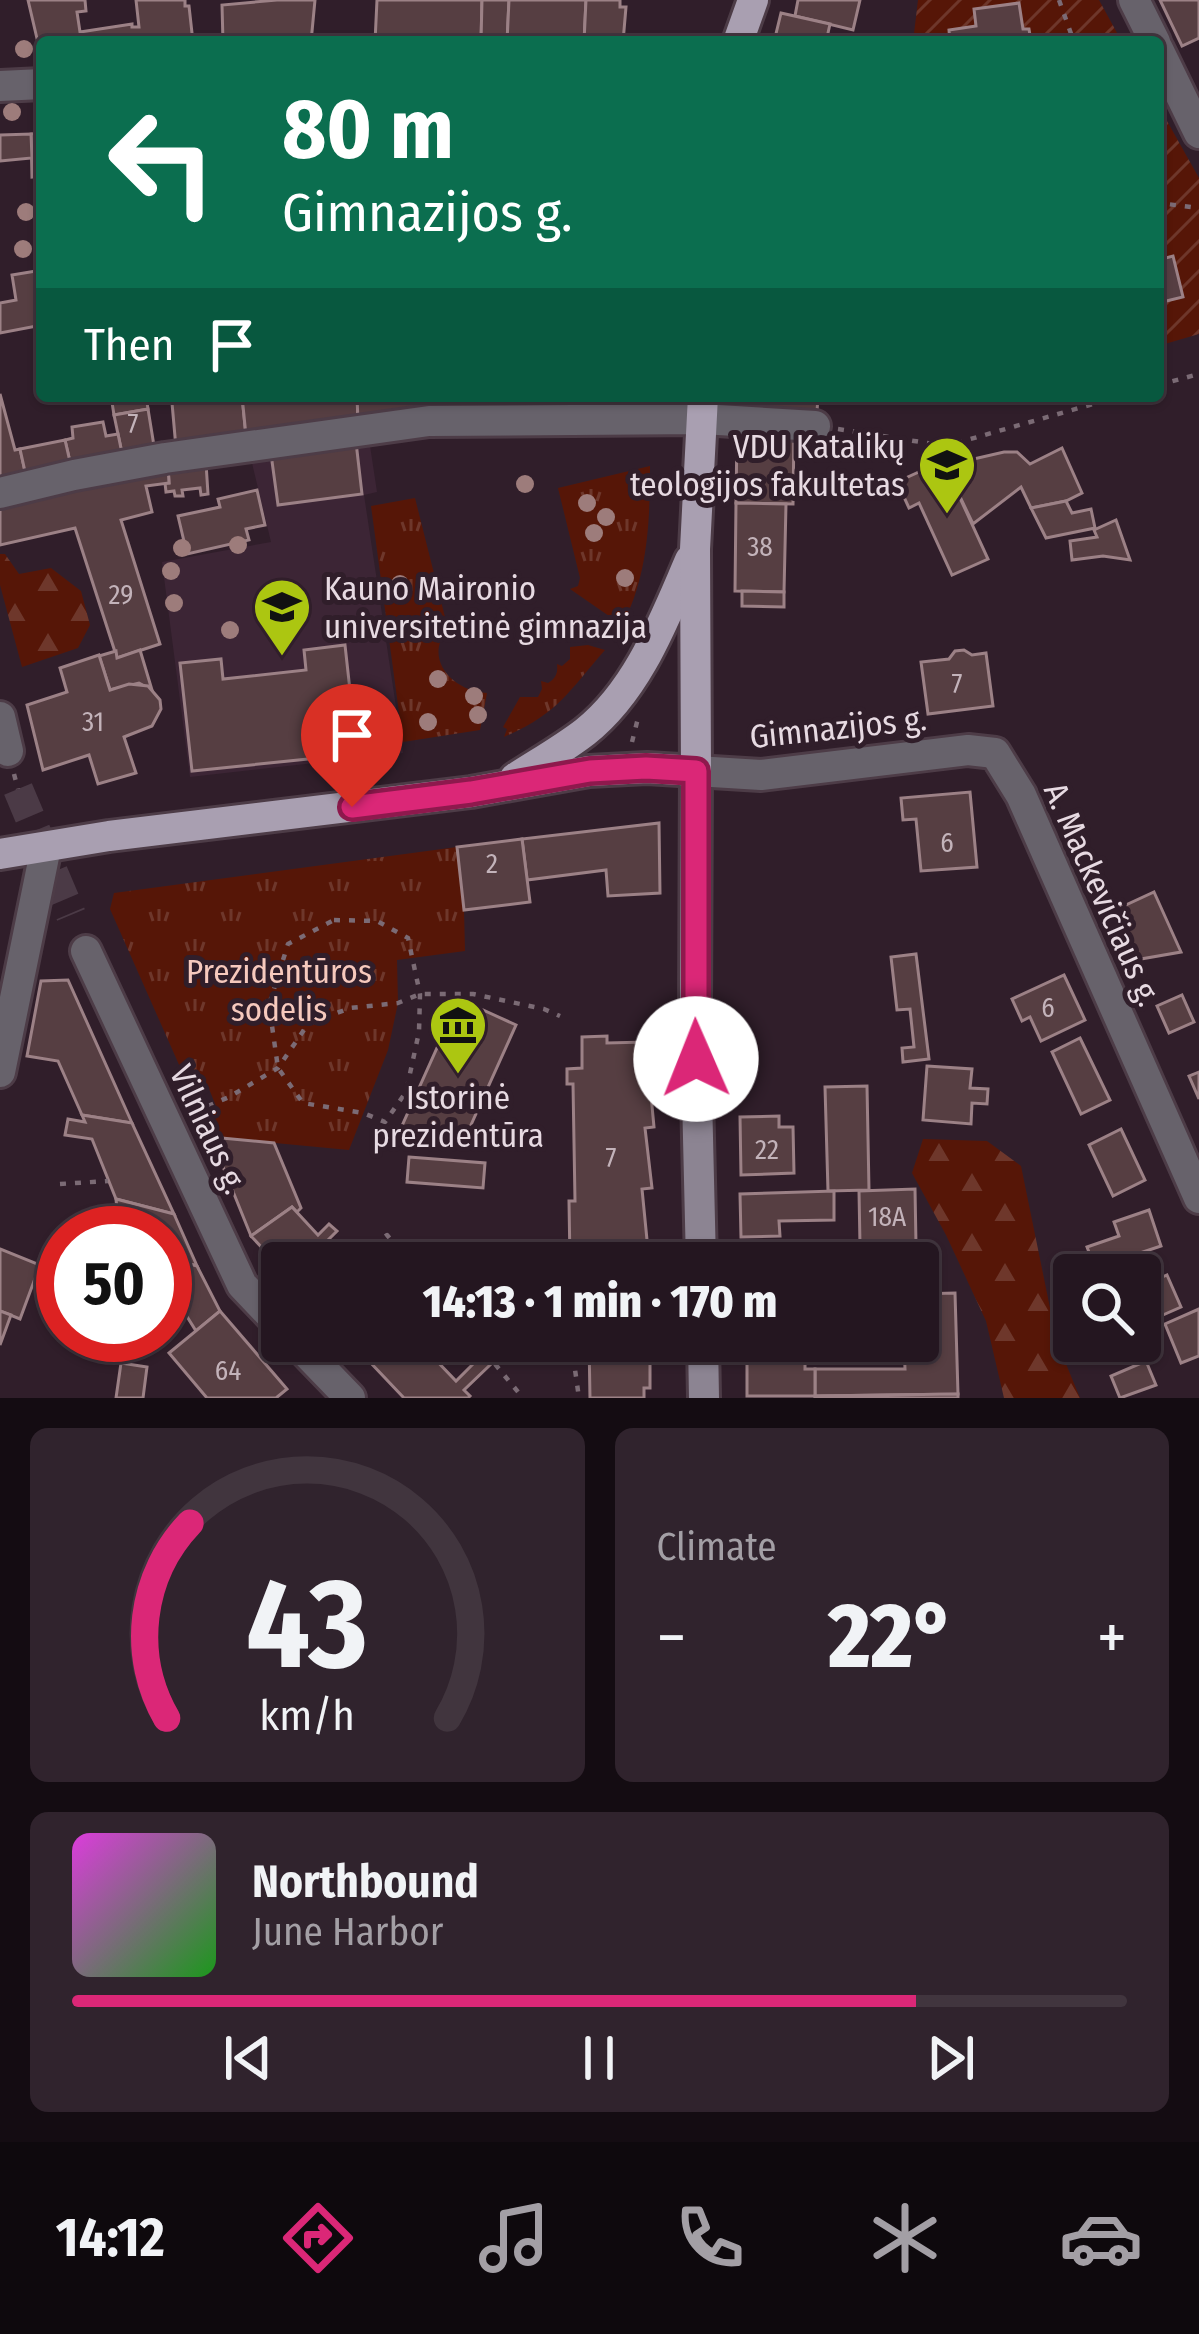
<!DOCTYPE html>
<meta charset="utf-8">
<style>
:root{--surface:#241620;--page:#30232d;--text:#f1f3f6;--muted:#a39fa5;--line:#41353e;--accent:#db2777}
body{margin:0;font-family:"Fira Sans Condensed",sans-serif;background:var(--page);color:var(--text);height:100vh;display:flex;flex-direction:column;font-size:45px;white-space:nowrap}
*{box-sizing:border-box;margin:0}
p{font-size:39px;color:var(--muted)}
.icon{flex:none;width:66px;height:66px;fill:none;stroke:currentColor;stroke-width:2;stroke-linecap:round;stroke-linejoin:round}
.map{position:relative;height:1398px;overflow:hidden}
.details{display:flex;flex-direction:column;gap:30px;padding:30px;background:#140c12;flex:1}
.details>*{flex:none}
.banner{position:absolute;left:36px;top:36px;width:1128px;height:366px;border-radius:12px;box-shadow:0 3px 9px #0004,0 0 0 3px var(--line);background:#0b6e4f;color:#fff;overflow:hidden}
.fabs{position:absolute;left:1053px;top:1254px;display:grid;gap:24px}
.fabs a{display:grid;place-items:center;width:108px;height:108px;border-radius:12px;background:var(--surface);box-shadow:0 3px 9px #0004,0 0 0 3px var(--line);font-size:60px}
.speed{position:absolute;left:36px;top:1206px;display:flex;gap:24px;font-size:60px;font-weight:700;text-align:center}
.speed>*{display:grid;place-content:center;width:156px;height:156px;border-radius:50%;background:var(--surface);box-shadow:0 3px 9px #0004,0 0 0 3px var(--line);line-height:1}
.speed .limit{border:18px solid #d22;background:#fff;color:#111}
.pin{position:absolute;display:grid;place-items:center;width:102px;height:102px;color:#fff;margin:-123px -51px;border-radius:50% 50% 50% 0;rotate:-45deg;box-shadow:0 0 12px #0007}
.pin .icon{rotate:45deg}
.me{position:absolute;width:132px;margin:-66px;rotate:359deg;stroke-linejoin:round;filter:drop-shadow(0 0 9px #0008)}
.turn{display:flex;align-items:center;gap:42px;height:252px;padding:0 48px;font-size:54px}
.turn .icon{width:156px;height:156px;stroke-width:2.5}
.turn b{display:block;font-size:84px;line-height:102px}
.then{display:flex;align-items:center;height:114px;padding:0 48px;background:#0003;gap:24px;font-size:45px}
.big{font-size:90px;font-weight:800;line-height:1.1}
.details .widget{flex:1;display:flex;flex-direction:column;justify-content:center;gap:18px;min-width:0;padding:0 42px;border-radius:18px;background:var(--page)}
.details .dial{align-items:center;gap:0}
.dial svg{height:312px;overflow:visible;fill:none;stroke:var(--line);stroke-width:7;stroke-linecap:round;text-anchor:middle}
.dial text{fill:var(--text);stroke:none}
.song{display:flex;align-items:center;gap:36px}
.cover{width:144px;height:144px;border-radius:18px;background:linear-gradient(135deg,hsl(300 70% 55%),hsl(120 70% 35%))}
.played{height:12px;border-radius:6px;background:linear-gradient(90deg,var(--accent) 80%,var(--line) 80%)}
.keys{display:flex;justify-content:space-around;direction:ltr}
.heat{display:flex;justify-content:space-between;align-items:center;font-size:66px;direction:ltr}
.details .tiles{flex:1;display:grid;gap:30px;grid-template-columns:1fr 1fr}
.widget:last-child{grid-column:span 2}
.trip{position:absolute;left:261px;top:1242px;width:678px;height:120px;border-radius:12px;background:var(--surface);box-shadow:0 3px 9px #0004,0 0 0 3px var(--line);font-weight:800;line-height:120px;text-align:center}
.dock{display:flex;height:192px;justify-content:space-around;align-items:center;background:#0e090d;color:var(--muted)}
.dock .icon{width:84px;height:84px}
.dock .on{color:var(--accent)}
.dock b{font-size:54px;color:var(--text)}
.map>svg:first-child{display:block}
</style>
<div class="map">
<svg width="1199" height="1398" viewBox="0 0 1199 1398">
<defs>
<pattern id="grass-tufts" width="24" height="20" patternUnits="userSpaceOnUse" patternTransform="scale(3)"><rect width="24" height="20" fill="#561607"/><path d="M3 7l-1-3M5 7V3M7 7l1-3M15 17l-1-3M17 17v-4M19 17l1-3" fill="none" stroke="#6e372b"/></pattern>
<pattern id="forest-firs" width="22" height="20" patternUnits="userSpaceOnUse" patternTransform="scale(3)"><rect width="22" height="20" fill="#561607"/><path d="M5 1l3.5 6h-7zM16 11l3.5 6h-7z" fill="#6e372b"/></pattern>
<pattern id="garden-furrows" width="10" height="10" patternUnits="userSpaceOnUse" patternTransform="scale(3)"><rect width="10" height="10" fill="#561607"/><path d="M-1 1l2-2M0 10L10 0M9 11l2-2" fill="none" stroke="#6e372b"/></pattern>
</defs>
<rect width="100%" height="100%" fill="#301e2a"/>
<path fill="#3c2535" d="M369,439L377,492L364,495L403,753L190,777L162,562L271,542L250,455Z"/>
<g fill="url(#grass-tufts)">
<path d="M650,466C650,520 648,577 622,625L570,589L578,586L580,578L558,488Z"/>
<path d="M415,498L448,629C422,659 454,692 487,693L480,730L403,742L371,506Z"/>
<path d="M588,645L605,650C569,691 558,714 504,737L507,729L503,727L520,697H538L542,689L541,681L548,683C556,678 558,673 557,664L562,666L570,659V647Z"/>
<path d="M457,847L464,910L465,951L397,960L398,1003L388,1050L349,1150L211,1137L204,1120L218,1111L207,1084L188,1085L110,909L114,893Z"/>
</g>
<g fill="url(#forest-firs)">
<path d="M0,554H5L19,574L51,568L81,591L90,625L78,648L22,667L0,585Z"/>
<path d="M923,1139L987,1141L1021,1166L1057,1342L1080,1398H1004L986,1321L946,1235L912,1173Z"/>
</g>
<g fill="url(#garden-furrows)">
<path d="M918,0H1099L1122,42H913Z"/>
<path d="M1158,105L1199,178V334L1158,346Z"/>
</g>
<g fill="#563e42" stroke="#9c8186" stroke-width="3">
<path d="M28,0H85L86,11L77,12L80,32L132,24V27H139L136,0H185V6H189L193,42H42V60Z"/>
<path d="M277,0H315L311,42H223L222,5Z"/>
<path d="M377,0H482L481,42H375Z"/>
<path d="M482,0H509L507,42H481Z"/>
<path d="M509,0H586L584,42H587H507Z"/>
<path d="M586,0H620V7H626L623,42H584Z"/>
<path d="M798,0H860L853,30L795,16Z"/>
<path d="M1160,0H1199V38L1182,46Z"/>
<path d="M1019,3L1023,29H1029L1031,42H950L949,30L976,26L974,9Z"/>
<path d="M781,13L830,24L826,42H774Z"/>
<path d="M42,133V176L32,177L31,134Z"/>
<path d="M31,134L32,158L0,161V135Z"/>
<path d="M1173,256L1183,297L1158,303V260Z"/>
<path d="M42,270V325L0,333V303L16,300L12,275Z"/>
<path d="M0,394L15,450L20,449L26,476L0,482Z"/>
<path d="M111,396H146L148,409L114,415Z"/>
<path d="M219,396H242L246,436L176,448L172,403Z"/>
<path d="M242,396H357L358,417L246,436Z"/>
<path d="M357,396H441L442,409L358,422Z"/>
<path d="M441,396H503V407L442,409Z"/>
<path d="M503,396H633V404L503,407Z"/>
<path d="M633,396H669L663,402L633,404Z"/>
<path d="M730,396H818L817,412L729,407Z"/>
<path d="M148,409L155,452L123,458L114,415Z"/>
<path d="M103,422L106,436L118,434L123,458L71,466L65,440L73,438L72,427Z"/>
<path d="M737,429L794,430L793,504L736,503Z"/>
<path d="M65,440L71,466L26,476L20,449Z"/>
<path d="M356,442L362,494L278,505L271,454Z"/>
<path d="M1062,448L1082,493L1066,501L1031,508L1021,487L973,524L943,461H965L1004,452H1017L1030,464Z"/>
<path d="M943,461L988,559L952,575L919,503L909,508L897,482Z"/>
<path d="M206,463L208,494L201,495L200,488L182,490L183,496H175L174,491L166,492L165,483H169L168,465Z"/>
<path d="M168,465L169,483L146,486L152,512L121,520L160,644L117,658L75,528L0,545V498Z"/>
<path d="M257,490L265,525L246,529L249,540L187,554L178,516L220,507L218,499Z"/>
<path d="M1066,501L1072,513L1091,509L1095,528L1046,538L1031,508Z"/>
<path d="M736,503L786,504L784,592L735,591Z"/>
<path d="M1116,520L1130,560L1103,556L1072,560L1070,541L1097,537L1094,530Z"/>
<path d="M742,591L784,592V607L742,606Z"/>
<path d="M345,645L357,754L192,771L180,663L221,659L223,679L306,670L304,650Z"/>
<path d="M140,650L152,690L139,683L110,690L99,656L116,651L117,658Z"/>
<path d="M964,650L972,655L986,653L993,706L928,714L921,662L949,659L955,651Z"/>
<path d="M99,655L110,690L129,684L148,686L160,700L161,709L152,726L124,737L136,773L98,784L89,755L43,770L27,705L67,692L60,668Z"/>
<path d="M970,792L977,867L921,871L916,819L903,820L901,798Z"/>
<path d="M659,823L660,893L608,896L606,870L527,880L522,839Z"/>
<path d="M522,839L530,902L464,910L457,847Z"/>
<path d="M1154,892L1181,952L1135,960L1113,911Z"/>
<path d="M916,954L929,1059L903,1062L902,1048L914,1047L910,1009L897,1010L891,957Z"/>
<path d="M1064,975L1085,1020L1041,1041L1030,1017L1022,1021L1012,999Z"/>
<path d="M68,980L132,1123L82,1115L58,1061L27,1056L41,981Z"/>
<path d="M1182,995L1194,1022L1169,1033L1157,1006Z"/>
<path d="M459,999L516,1025L461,1147L453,1143L450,1150L401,1128Z"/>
<path d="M607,1036V1043L646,1042L654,1127L645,1128L652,1188L642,1189L648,1250H639L640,1263L570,1262L569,1201H575L573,1084H567V1069L582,1068V1037Z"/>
<path d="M1080,1038L1110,1100L1081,1114L1052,1052Z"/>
<path d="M927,1066L972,1069L970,1088L988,1089L987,1104L972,1103L971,1124L923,1120Z"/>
<path d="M1199,1072V1099L1189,1076Z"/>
<path d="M867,1086L869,1190L828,1191L825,1087Z"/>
<path d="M82,1115L132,1123L174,1214L116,1199L92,1139L65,1135L68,1119L85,1122Z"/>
<path d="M779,1116V1127H793L794,1173L741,1175L740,1117Z"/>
<path d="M1121,1129L1145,1180L1113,1196L1089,1145Z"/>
<path d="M211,1137L274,1143L301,1208L297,1212L292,1207L251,1236Z"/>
<path d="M409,1157L485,1163L483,1188L407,1182Z"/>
<path d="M915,1189L916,1244L860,1245L859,1191Z"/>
<path d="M834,1191V1220L779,1221L780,1236L741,1237L740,1194Z"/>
<path d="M116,1199L174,1214L197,1266L165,1257V1233H119Z"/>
<path d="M292,1207L318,1235L329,1224L337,1231L325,1243L345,1263H282V1269L251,1236Z"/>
<path d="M1149,1210L1161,1246L1095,1268L1087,1247L1119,1236L1114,1222Z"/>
<path d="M0,1249L40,1265L20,1319L0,1311Z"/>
<path d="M797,1252L798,1263H758V1253Z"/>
<path d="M165,1257L197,1266L220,1311L196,1331L186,1315L165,1325Z"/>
<path d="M1167,1275L1181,1307L1140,1325V1287Z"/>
<path d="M955,1293L958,1394L815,1396V1369H905L904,1341H918V1294Z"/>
<path d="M1199,1309V1356L1181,1363L1165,1324Z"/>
<path d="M0,1311L11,1315L0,1345Z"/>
<path d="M220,1311L287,1389L276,1398H207L169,1353Z"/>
<path d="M350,1341H418L425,1348L433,1341H450L433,1357L456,1381L481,1356L490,1365L464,1390L470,1396L468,1398H404Z"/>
<path d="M589,1341H650V1388H644V1398H590Z"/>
<path d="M747,1341H805V1369H815V1396H747Z"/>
<path d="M1146,1361L1156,1385L1120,1398L1111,1376Z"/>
<path d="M121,1363L147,1367L143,1398H116Z"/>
<path d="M958,1394V1398H815V1396Z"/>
</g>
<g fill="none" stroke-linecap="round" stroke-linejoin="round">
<path stroke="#4b3a46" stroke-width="30" stroke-dasharray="30 15" stroke-linecap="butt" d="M18,789L71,915"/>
<g stroke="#4d3c47" stroke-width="36">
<g id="street">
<path d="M1134,0L1155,42"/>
<path d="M1158,49L1199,133"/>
<path d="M0,86L42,84"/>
<path d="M0,493L74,475L165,458L429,421L702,419L815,426"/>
<path d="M0,717L8,751"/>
<path d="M696,771L761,775L968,750L995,753L1021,795L1199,1198"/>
<path d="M86,951L242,1285L282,1327"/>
<path d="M0,1072L46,847"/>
<path d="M295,1341L350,1398"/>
</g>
</g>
<g stroke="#4d3c47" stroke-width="36">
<g id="secondary">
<path d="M696,771L695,1012L701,1263"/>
<path d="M703,1341L704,1398"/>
</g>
</g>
<g stroke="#4d3c47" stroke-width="36">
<g id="primary">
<path d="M738,42L753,0"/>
<path d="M515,778C538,763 563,749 585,732C638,690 664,620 690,560"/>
<path d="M0,854L109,836L471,792L589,771L647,768L696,771L695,549L703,396"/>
</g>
</g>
<g stroke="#7b6b75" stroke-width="4.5" stroke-dasharray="6 9" stroke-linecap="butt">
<path d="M1059,0L1074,42"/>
<path d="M1158,196L1167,204L1199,208"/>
<path d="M1158,385L1199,374"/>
<path d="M838,429L946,446L1121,396"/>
<path d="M632,742L638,718"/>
<path d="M14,774L18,789"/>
<path d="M334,920L377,921L408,938L420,994L419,1032L406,1092L385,1122L363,1113L303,1103L278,1068L269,1005L288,944Z"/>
<path d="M194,1112L229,1097L278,1068L308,1024L350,1008L398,1003L420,994H473L544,1009L560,1016"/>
<path d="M60,1184L108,1181"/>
<path d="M349,1263L387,1235L410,1263"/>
<path d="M476,1341L523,1398"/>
<path d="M571,1341L579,1398"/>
</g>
<use href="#street" stroke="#67626b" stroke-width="30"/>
<use href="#secondary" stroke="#8c8492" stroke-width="30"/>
<use href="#primary" stroke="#a99fb1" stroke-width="30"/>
</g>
<g fill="#9d7c7b">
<circle cx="24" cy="49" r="9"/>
<circle cx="12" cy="112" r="9"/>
<circle cx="26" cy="212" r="9"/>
<circle cx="23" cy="249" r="9"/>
<circle cx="525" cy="484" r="9"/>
<circle cx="587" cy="503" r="9"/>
<circle cx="606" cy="517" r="9"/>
<circle cx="594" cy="533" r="9"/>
<circle cx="238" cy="545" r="9"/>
<circle cx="182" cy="548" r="9"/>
<circle cx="171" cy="571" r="9"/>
<circle cx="625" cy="578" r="9"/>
<circle cx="400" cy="584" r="9"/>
<circle cx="174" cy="603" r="9"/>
<circle cx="230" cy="630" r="9"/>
<circle cx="438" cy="679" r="9"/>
<circle cx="474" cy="696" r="9"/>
<circle cx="478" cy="715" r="9"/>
<circle cx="428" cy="722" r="9"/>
</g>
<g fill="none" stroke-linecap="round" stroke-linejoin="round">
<g stroke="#8e194d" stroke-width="30">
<path id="route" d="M352,807L471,792L590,771L646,768L696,771V1059"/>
</g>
<use href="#route" stroke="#db2777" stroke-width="21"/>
</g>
<defs>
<g id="university-pin" transform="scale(3)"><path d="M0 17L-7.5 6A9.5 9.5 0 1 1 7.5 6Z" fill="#acc611" stroke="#301e2a"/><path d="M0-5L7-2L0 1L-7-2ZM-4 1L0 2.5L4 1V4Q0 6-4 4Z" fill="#111"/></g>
<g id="school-pin" transform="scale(3)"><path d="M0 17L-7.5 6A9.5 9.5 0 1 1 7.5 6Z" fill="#acc611" stroke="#301e2a"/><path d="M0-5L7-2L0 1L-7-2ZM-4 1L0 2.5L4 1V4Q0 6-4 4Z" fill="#111"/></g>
<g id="museum-pin" transform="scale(3)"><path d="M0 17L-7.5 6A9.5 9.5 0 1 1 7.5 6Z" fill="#acc611" stroke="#301e2a"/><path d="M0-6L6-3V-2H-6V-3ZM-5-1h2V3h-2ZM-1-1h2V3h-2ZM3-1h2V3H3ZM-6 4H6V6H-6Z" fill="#111"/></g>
</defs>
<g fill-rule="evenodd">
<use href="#university-pin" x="947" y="465"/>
<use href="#school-pin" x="282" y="607"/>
<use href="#museum-pin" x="458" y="1025"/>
</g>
<g text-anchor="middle" stroke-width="10" stroke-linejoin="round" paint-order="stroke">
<g font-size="27" fill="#c3b3ba">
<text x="133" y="433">7</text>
<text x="760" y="556">38</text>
<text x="121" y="604">29</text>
<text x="957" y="693">7</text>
<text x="93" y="731">31</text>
<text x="947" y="852">6</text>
<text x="492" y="873">2</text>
<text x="1048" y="1017">6</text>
<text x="767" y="1159">22</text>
<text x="611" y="1167">7</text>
<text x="887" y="1226">18A</text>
<text x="228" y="1380">64</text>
</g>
<g font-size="33" fill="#e7dae2" stroke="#301e2a" text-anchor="end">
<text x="905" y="458">VDU Katalikų<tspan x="905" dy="38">teologijos fakultetas</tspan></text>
<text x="324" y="600" text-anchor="start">Kauno Maironio<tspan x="324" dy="38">universitetinė gimnazija</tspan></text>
<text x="458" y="1109" text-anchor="middle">Istorinė<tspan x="458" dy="38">prezidentūra</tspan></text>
</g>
<g font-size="33" fill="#e7dae2" stroke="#301e2a">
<text transform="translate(838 727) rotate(-6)" y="12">Gimnazijos g.</text>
<text transform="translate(1103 894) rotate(66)" y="12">A. Mackevičiaus g.</text>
<text transform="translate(209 1129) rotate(65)" y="12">Vilniaus g.</text>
</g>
<g font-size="33" fill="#f6c9bd" stroke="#301e2a">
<text x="279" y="983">Prezidentūros<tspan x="279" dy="38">sodelis</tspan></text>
</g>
</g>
</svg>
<div class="fabs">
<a><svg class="icon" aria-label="search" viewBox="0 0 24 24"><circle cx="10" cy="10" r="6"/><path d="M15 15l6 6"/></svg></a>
</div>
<div class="speed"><div class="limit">50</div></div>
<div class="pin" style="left:352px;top:807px;background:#d93025"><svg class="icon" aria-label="arrive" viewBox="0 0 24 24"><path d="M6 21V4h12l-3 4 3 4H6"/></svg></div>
<svg class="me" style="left:696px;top:1059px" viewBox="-20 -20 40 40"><circle r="19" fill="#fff"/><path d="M0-13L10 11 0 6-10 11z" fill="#db2777"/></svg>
<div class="trip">14:13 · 1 min · 170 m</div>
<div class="banner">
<div class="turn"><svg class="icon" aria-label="left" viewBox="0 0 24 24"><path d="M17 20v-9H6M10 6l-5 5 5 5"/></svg><div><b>80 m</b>Gimnazijos g.</div></div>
<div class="then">Then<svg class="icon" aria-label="arrive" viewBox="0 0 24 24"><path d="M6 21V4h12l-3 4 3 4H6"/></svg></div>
</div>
</div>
<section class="details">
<div class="tiles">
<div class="widget dial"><svg viewBox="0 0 100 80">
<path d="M14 69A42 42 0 1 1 86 69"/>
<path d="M14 69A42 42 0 0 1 20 19" stroke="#db2777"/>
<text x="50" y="56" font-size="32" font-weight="700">43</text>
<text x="50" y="72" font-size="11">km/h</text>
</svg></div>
<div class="widget"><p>Climate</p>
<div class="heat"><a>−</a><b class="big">22°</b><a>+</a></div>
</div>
<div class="widget">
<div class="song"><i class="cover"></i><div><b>Northbound</b><p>June Harbor</p></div></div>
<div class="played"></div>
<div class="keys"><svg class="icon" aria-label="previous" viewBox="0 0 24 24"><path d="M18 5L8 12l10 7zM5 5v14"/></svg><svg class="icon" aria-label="pause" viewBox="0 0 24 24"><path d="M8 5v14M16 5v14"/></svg><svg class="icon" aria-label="next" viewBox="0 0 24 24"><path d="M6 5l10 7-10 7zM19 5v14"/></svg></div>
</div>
</div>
</section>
<nav class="dock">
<b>14:12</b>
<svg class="icon on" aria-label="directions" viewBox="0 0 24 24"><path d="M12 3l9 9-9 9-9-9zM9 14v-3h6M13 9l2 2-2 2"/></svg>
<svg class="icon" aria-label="music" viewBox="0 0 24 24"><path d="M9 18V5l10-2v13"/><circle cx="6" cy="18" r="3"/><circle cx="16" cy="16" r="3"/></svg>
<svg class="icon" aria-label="phone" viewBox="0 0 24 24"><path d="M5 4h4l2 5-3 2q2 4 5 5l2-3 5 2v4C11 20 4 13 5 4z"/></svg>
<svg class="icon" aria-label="climate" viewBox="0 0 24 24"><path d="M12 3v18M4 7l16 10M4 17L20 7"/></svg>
<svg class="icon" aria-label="car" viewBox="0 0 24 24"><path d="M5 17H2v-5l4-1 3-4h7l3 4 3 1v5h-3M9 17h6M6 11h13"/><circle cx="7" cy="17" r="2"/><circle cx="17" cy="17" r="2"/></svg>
</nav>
